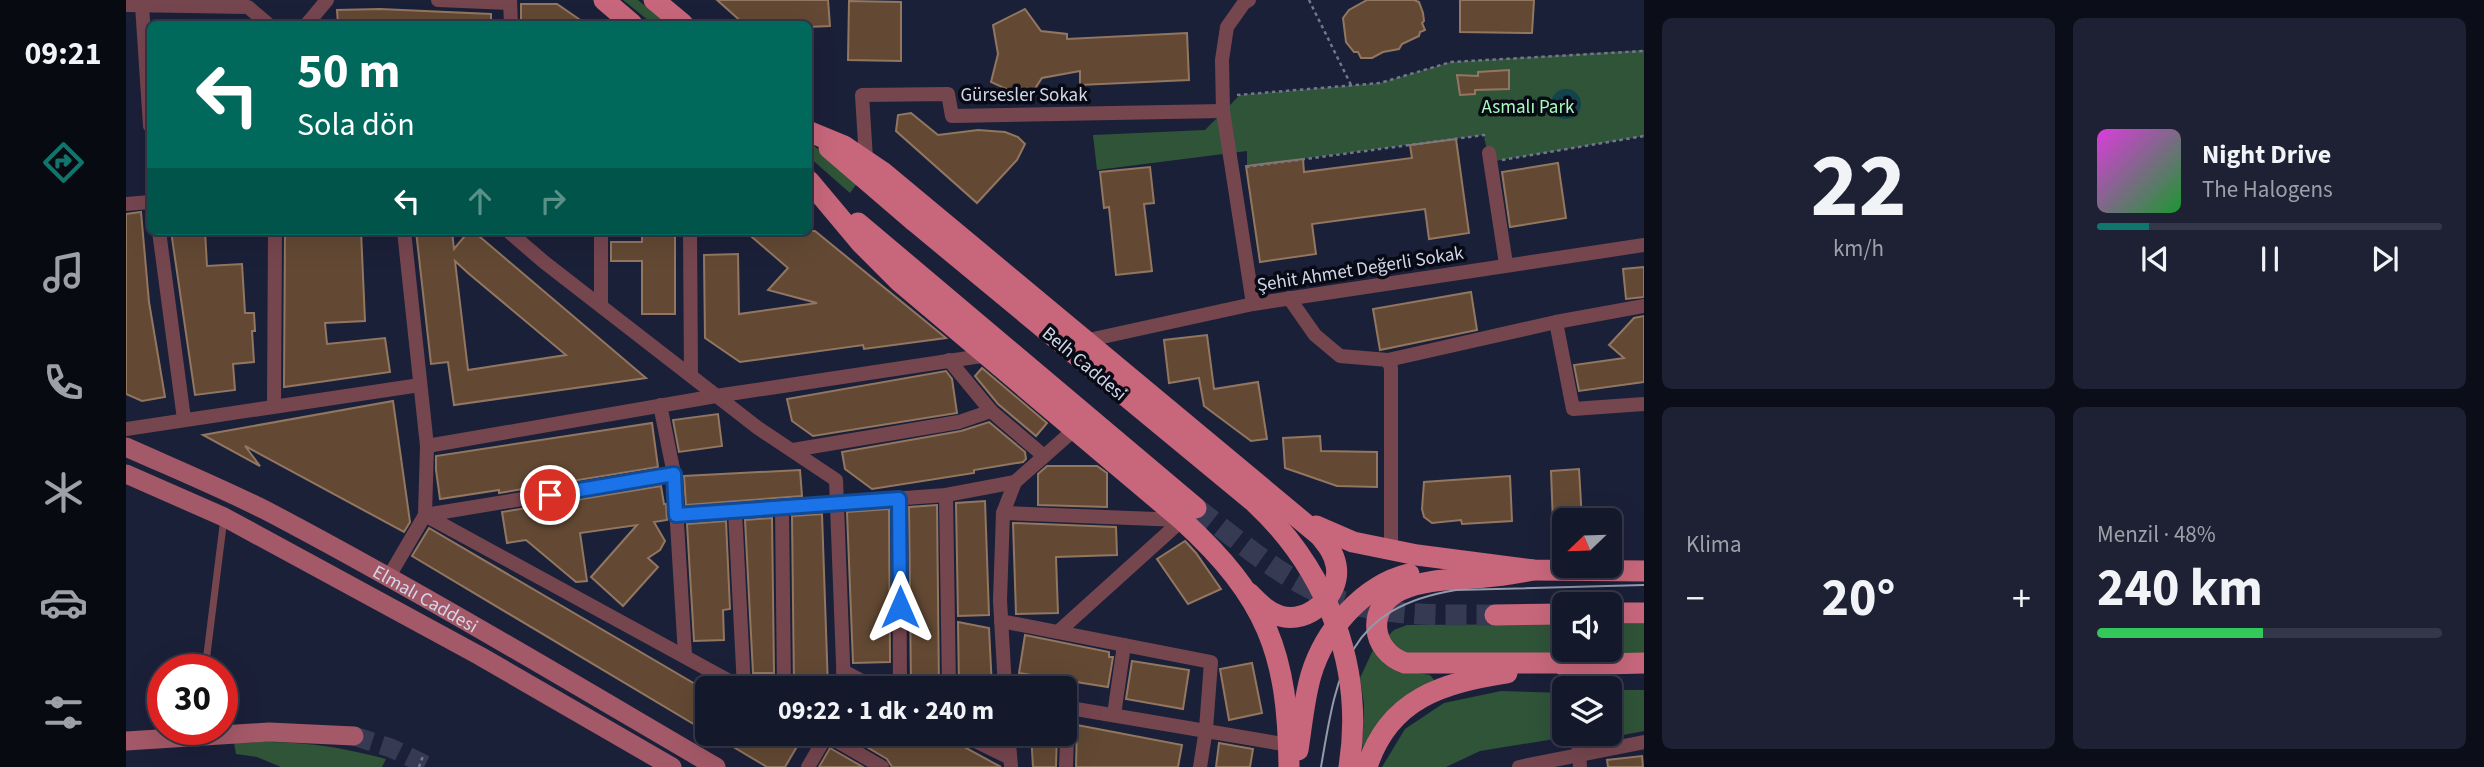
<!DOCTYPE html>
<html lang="tr">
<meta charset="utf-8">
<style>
:root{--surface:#14182b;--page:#1d2133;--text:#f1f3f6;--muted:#9da0a9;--line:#333747;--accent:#0f766e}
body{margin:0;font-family:"Source Sans 3",sans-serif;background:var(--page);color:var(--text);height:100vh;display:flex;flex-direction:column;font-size:26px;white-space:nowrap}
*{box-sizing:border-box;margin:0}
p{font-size:23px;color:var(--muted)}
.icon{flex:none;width:38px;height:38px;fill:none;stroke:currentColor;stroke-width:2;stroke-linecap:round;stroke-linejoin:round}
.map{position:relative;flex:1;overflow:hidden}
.drawer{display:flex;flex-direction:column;gap:18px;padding:18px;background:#0b0d18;width:840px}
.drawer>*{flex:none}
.hud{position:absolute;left:21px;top:21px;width:665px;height:214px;border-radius:10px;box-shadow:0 7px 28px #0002,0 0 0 2px var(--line);background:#00695c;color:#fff;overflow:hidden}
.needle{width:46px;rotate:247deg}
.fabs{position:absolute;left:1426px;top:508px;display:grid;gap:14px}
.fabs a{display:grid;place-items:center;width:70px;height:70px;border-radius:10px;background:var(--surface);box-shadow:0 7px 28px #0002,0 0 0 2px var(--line);font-size:35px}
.speed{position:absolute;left:21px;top:654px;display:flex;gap:14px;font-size:35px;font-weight:700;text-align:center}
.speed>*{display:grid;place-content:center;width:91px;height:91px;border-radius:50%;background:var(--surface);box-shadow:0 7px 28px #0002,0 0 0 2px var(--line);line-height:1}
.speed .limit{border:10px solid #d22;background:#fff;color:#111}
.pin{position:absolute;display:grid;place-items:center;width:60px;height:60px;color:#fff;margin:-30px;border:4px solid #fff;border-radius:50%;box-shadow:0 2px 7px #0007}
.me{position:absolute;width:77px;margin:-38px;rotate:0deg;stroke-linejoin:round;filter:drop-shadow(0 0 5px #0008)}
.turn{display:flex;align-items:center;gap:24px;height:147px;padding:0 35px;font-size:32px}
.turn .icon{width:91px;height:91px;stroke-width:2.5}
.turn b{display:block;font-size:49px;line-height:60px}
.lanes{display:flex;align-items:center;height:66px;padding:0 35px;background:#0003;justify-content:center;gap:35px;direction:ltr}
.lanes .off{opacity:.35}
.big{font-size:52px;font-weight:700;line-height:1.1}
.drawer .card{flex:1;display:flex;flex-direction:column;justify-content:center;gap:10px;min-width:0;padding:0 24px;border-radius:10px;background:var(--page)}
.drawer .dial{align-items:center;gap:0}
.dial b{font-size:91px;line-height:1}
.song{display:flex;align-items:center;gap:21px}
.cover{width:84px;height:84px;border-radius:10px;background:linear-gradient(135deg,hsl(300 70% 55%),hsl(130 70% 35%))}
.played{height:7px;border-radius:4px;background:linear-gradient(90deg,var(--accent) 15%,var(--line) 15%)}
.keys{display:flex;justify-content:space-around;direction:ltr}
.heat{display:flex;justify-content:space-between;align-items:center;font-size:38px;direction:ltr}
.charge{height:10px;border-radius:5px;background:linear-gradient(90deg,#34c759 48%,var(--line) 0)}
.drawer .tiles{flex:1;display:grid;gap:18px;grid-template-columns:repeat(2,1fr)}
.trip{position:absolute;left:569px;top:676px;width:382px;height:70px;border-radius:10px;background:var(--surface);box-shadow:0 7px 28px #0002,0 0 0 2px var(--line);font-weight:700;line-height:70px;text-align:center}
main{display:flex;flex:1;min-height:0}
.dock{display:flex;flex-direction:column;width:126px;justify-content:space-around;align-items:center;background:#080a11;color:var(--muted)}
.dock .icon{width:49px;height:49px}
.dock .current{color:var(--accent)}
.dock b{font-size:32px;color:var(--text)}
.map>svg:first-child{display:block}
</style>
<main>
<nav class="dock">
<b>09:21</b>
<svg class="icon current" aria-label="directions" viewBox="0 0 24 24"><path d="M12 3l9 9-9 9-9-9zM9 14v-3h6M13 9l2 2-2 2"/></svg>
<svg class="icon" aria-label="music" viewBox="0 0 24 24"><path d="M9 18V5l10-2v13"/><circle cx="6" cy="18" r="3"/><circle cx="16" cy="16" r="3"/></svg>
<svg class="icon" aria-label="phone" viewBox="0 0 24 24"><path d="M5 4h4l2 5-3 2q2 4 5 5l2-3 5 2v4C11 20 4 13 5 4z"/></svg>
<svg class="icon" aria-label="climate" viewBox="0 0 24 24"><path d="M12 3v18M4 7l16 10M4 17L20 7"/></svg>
<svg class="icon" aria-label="car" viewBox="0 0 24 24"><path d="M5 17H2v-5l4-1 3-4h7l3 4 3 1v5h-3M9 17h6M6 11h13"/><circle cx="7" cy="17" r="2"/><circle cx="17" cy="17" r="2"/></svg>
<svg class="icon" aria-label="filters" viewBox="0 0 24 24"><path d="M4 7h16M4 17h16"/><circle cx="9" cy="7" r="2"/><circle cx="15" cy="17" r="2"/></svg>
</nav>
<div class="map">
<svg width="1518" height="767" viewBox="0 0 1518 767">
<rect width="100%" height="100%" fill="#1b2039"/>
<g fill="#2f5438">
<path d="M497,0H512L541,24H527Z"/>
<path d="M1518,50V136L1363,162L1358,135L1121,166V151L971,170L967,135L1079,130L1114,95L1254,83L1325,62Z"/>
<path d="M682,141L732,182L724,193L683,157Z"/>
<path d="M1438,624V649H1484V624H1518V655L1285,659L1260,638L1268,630L1281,625Z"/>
<path d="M1247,650L1275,670L1304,675L1309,681L1236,755L1238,704L1234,678Z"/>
<path d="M1484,690H1518V731L1471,740L1470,733H1484Z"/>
<path d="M1375,691L1438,693V733L1441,737L1354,751L1320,767H1256L1279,729L1318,703Z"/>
<path d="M135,742C183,742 213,747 260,759L256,767H155L131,757L110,754L108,743Z"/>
</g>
<circle fill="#13444b" cx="1440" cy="104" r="15"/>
<g fill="#634934" stroke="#927660" stroke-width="2" fill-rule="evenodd">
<path d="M591,0H702L704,26L682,27V24H618Z"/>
<path d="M1241,0H1288L1293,2L1297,13L1298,21L1296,23L1299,30L1294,32L1293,36L1276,44L1273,49L1257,52L1246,58H1235L1232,52H1228L1220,42L1217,18L1223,10Z"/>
<path d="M1334,0H1408L1406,33L1334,32Z"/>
<path d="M723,1L775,2V61L722,60Z"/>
<path d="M395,4H431L460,24H395Z"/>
<path d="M254,9L365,14V24H212L211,10Z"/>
<path d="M899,9L915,31L941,34V39L1061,33L1063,80L954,85V71L916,78L902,99L865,82L872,54L867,25Z"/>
<path d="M1383,70V89L1349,90V94L1334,95L1331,75L1352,76V72Z"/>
<path d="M785,113L812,135L852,130L879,132L892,137L899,144L891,160L851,203L770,131L772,115Z"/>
<path d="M1330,139L1343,233L1303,239L1299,209L1231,218L1186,224L1190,254L1134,262L1120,166L1177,159L1178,172L1286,158L1284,145Z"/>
<path d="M1432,163L1440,218L1384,227L1376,172Z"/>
<path d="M1024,167L1028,203L1018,204L1026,271L990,275L983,207L978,208L974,172Z"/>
<path d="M15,212L23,302L39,397L16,401L0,394V214Z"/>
<path d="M45,231H79L81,266L116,264L119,313H128L129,331H126L128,362L107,364L109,390L69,395Z"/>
<path d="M159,231H235L239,321L199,323L201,344L259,338L264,372L158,387Z"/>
<path d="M290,231H326L328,249L343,231H347L520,378L328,405L322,362L305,364ZM329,261L342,273L440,355L342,370Z"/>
<path d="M516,231H549V314H516V261H485V242H516Z"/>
<path d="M619,231H689L820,338L738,349L737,345L614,362L579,338L578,255L612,254L613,314L691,303L642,290L662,268Z"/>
<path d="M1518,267V297L1500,299L1497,269Z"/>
<path d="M1345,292L1351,330L1254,350L1247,309Z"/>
<path d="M1518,316V382L1453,391L1448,365L1498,358L1483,345L1508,318Z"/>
<path d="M1081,335L1088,389L1132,382L1141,439L1125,441L1078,406L1073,378L1043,383L1038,340Z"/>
<path d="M856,368L921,423L910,436L872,404L849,376Z"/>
<path d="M820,371L826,379L831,413L687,436L666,421L661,399Z"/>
<path d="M267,401L284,522L278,532L119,446L134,466L77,435Z"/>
<path d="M592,414L596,446L553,452L547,420Z"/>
<path d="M863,422L899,452L900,459L897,462L848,470V473L746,489L719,469L716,452L835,431Z"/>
<path d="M526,423L532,467L373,493V490L314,499L310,470V456Z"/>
<path d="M1194,436L1195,451L1251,452V487L1211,486L1159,468L1157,438Z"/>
<path d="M921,466H971L981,473V507L912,505V474Z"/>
<path d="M1453,469L1456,520H1438V524H1427L1425,471Z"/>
<path d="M674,470L676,496L560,505L558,476Z"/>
<path d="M1384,476L1386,521L1336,524L1335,520L1306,523L1298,517L1296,509L1298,482Z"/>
<path d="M535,486L538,504H540L541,520L528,522L539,541L534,550L522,558L532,567L497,606L465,577L511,525L454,533L461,581L450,582L400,540L381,543L376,512Z"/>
<path d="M859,501L863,615L832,616L830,503Z"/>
<path d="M811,505L813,688H785L783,507Z"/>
<path d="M763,509L764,662L727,663L721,512Z"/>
<path d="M696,514L702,688H668L666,516Z"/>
<path d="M646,518L648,673H627L619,520Z"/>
<path d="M600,521L604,609L597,610L598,640L568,641L561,524Z"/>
<path d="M887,523L990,527L991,555L930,557L932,613L890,614Z"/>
<path d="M303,528L581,691V732L286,556Z"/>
<path d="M1059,541L1070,553L1095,589L1062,604L1031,559Z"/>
<path d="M832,622L863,628L866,688H833Z"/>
<path d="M899,635L983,652V657H987L982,687L893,673Z"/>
<path d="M1006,661L1063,670L1057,709L1000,699Z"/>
<path d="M1126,663L1136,713L1103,720L1094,669Z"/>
<path d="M951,725L1056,745L1052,767H950Z"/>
<path d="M584,733H679L659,767H641Z"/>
<path d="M717,733H819L829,742L875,767H766L761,759Z"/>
<path d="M905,733H931L930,767H907Z"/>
<path d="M1093,743L1127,749L1124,767H1090Z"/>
<path d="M704,748L737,767H693Z"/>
<path d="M1516,756L1517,767H1482L1481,760Z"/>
</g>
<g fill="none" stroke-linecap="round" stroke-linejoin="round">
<path stroke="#363b53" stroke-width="19" stroke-dasharray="19 10" stroke-linecap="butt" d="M228,736L265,748L304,767"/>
<path stroke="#363b53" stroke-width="21" stroke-dasharray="21 10" stroke-linecap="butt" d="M1070,508C1113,541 1158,581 1209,599C1261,617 1315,615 1369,615"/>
<g stroke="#72778d" stroke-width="2.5" stroke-dasharray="3.5 3.5" stroke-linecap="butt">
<path d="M1183,0L1225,85"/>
<path d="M1111,95L1254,83L1325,62L1518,51"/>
<path d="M1376,160L1518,136"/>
<path d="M1120,167L1358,135L1359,140"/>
<path d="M293,767L297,756"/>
</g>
<path stroke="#76464f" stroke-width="7" d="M79,670L98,518"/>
<g stroke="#76464f" stroke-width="14">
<path d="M312,0L384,3"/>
<path d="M384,0L385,24"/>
<path d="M1123,0L1118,3L1101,27L1096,60L1097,111L1127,304"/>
<path d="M0,5L122,7L142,24"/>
<path d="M16,5L24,126"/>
<path d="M181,24L201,0"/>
<path d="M1363,153L1380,264"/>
<path d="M740,159L736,95L822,94L826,116L1097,111"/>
<path d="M0,204L24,202"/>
<path d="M33,231L58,419"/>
<path d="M382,231L418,262L632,428L710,480L718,688"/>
<path d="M475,231V306"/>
<path d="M564,231L565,376"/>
<path d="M1163,298L1189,335L1214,356L1262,360L1430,322L1518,306"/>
<path d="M1430,322L1447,409L1518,404"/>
<path d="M958,341L1127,304L1518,245"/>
<path d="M1262,360L1265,368V551"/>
<path d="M534,405L548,474L299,515L616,688"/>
<path d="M148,406L149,231"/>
<path d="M865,411L918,456"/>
<path d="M0,429L294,385"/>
<path d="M301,446L590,396L862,355"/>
<path d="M667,450L833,422L865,411L823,360"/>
<path d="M548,474L559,655"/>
<path d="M820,495L823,688"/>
<path d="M773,499L774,688"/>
<path d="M656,507L658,688"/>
<path d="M609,511L618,688"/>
<path d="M877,513L1055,520"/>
<path d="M550,515L820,495L889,482"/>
<path d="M262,578L299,515L301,446L278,231"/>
<path d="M875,621L1085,662L1080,729L1074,767"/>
<path d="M932,632L1056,520"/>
<path d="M1450,663L1451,688"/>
<path d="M717,671L749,688"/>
<path d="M879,688L874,600L877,513L889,482L949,429"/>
<path d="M938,707L1163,745"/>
<path d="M988,715L998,645"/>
<path d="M697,733L756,767"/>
<path d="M833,733L884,758"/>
<path d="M882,733L885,766"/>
<path d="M1452,733L1454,767"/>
<path d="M682,767L702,733"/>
<path d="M940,767L942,707"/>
<path d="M1393,767L1518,742"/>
</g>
<g stroke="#a45968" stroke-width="19">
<path id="s1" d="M0,447C47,468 95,488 141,511C293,591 441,680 590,767"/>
<path d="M0,474L98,517L354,656L546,767"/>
<path d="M0,741L143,732L228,736"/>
</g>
<g stroke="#c8677b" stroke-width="21">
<path d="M478,0L506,24"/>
<path d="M528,0L557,24"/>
<path d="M684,132L718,146L758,173L1194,536C1201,545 1208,553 1210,565C1216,594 1182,625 1154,616C1141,612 1132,602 1123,593"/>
<path d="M703,148L788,221"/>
<path d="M683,181L735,243L774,282L1056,520C1141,598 1162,653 1163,767"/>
<path d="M732,223L1070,508"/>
<path d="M1190,526L1227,542L1291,555L1407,570L1518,571"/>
<path d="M1407,570C1391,573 1376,576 1359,577C1332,580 1301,578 1275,590C1240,606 1244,651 1279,663H1450"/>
<path d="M1484,613H1518"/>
<path d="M1369,615L1438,614"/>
<path d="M1437,665L1518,663"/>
<path d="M1172,750C1176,725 1178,699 1185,675C1198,631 1237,585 1283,574"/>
<path d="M1241,767C1263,698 1317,683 1381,673"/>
</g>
<path stroke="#9499ac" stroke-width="2" d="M1195,767C1211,672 1220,608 1330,590L1518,585"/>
<path stroke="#c8677b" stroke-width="21" d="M788,221L1128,502C1201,570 1239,667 1223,767"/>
</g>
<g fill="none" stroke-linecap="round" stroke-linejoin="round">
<g stroke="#114b97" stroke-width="18">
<path id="route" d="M424,495L548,474L550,515L773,499L774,607"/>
</g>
<use href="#route" stroke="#1a73e8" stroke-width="12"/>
</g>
<g text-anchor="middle" stroke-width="7" stroke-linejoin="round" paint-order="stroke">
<g font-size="19" fill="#d2d7e8" stroke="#080b16">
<text x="898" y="101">Gürsesler Sokak</text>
<text transform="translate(1234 268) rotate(-9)" y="7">Şehit Ahmet Değerli Sokak</text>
<text transform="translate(959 363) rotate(40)" y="7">Belh Caddesi</text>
<text dy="7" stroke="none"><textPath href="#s1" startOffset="336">Elmalı Caddesi</textPath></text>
</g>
<g font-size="19" fill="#aafabb" stroke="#080b16">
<text x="1402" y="113">Asmalı Park</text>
</g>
</g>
</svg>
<div class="fabs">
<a><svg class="needle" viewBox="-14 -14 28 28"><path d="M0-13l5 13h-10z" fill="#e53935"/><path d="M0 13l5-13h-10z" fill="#9da0a9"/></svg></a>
<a><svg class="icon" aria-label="sound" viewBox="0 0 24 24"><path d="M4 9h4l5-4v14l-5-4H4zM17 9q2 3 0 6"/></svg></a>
<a><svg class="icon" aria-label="layers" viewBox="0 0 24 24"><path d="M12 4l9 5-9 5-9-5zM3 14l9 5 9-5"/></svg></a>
</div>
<div class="speed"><div class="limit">30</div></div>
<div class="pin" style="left:424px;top:495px;background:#d93025"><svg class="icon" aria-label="arrive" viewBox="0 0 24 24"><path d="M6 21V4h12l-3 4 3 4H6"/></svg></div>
<svg class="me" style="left:774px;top:607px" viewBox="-20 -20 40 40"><path d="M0-17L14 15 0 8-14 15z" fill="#1a73e8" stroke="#fff" stroke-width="4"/></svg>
<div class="trip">09:22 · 1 dk · 240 m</div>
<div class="hud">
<div class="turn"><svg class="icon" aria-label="left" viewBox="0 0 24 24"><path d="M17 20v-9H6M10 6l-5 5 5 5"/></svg><div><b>50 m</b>Sola dön</div></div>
<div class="lanes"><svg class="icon" aria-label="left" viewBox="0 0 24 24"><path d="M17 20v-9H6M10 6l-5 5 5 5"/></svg><svg class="icon off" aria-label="ahead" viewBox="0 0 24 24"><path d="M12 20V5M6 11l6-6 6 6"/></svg><svg class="icon off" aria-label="right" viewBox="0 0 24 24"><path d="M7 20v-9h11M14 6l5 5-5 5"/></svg></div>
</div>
</div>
<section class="drawer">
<div class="tiles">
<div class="card dial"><b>22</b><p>km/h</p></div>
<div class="card">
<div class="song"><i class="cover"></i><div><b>Night Drive</b><p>The Halogens</p></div></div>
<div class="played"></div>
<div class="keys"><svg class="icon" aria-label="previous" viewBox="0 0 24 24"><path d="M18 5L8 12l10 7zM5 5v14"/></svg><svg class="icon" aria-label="pause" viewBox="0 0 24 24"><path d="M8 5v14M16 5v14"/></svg><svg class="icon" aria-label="next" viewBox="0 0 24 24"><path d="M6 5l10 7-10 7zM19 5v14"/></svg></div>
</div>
<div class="card"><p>Klima</p>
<div class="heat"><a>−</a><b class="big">20°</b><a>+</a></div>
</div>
<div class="card"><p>Menzil · 48%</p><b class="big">240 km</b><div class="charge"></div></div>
</div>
</section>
</main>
